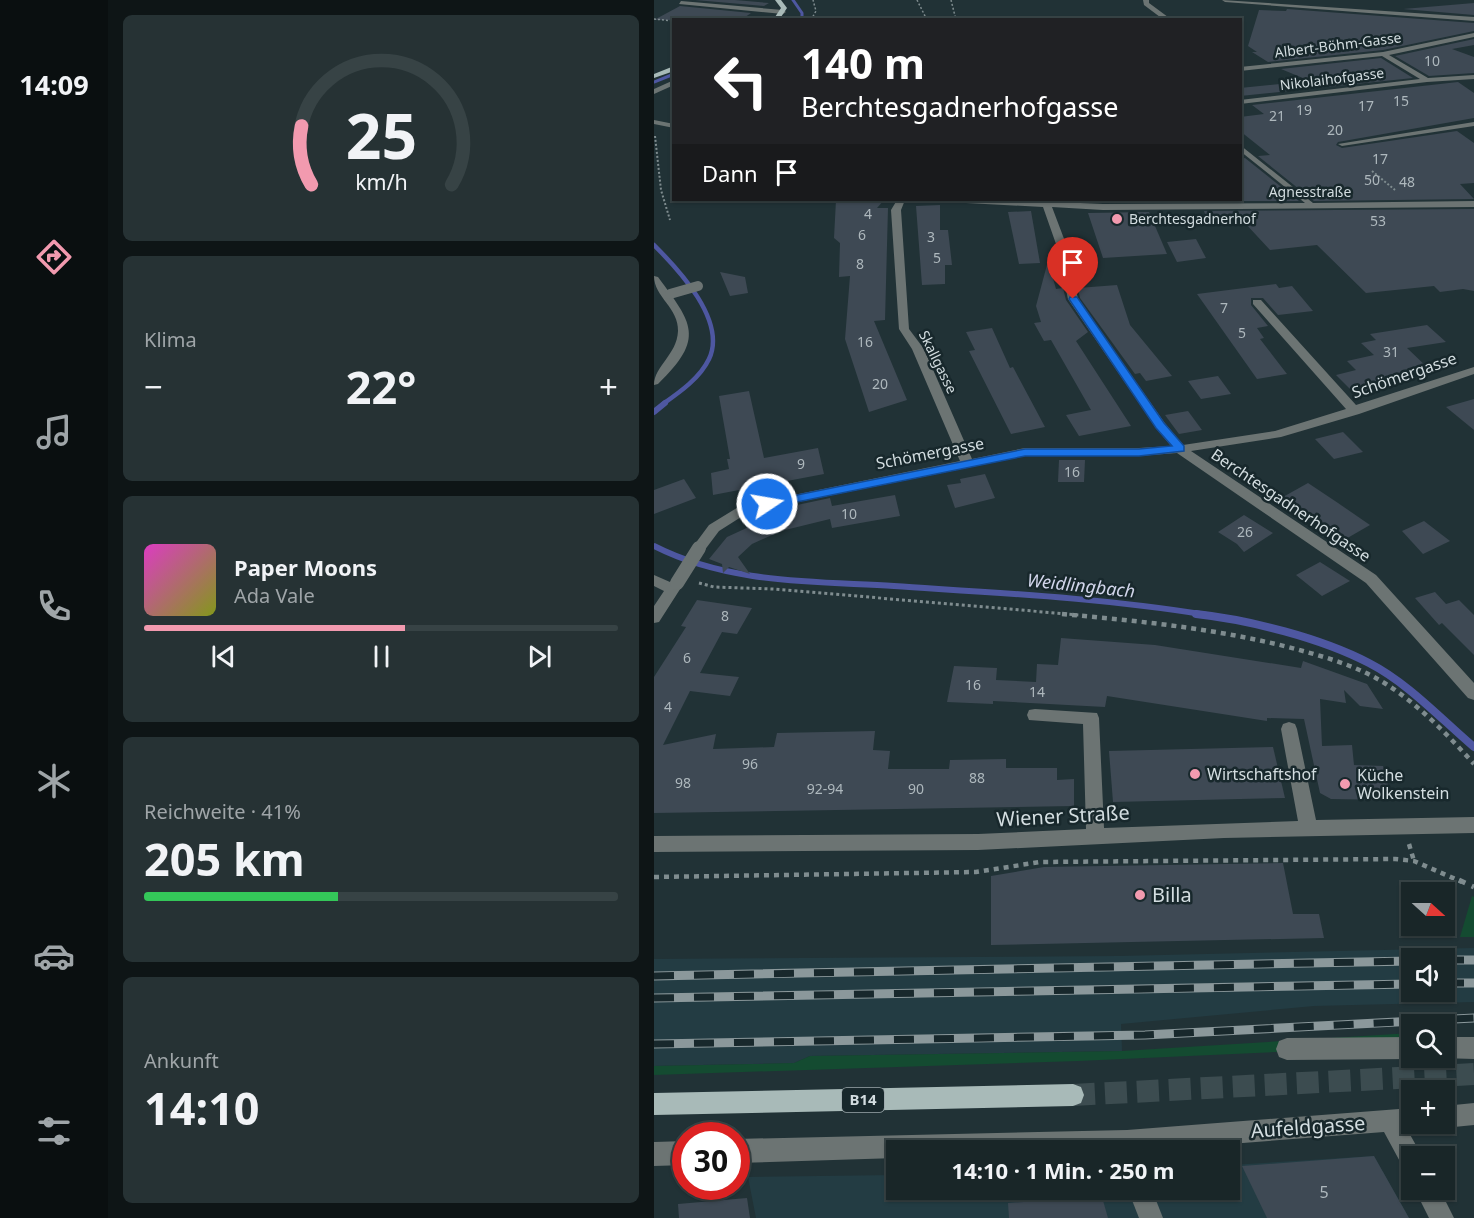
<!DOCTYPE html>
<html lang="de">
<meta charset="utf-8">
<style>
:root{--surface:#192628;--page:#263234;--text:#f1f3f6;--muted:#9fa5a8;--line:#374345;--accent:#f29aaf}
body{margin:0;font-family:"Noto Sans",sans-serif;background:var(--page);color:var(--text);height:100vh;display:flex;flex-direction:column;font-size:22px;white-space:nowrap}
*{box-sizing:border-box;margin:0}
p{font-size:20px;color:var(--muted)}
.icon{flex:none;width:33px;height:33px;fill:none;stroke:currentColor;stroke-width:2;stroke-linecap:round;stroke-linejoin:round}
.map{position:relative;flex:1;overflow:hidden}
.sheet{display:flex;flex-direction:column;gap:15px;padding:15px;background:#0e1516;width:546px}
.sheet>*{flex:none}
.hud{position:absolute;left:18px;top:18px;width:570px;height:183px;border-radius:0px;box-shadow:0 2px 4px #0004,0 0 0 2px var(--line);background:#202124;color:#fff;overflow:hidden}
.needle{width:39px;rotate:111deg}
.controls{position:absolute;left:747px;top:882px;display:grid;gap:12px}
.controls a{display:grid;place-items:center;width:54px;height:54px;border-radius:0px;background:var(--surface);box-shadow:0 2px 4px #0004,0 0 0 2px var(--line);font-size:30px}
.speed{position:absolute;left:18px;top:1122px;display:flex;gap:12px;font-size:30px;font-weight:700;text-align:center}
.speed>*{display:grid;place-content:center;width:78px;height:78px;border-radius:50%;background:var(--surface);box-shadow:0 2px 4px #0004,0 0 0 2px var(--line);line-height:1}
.speed .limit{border:9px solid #d22;background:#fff;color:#111}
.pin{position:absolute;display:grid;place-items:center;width:51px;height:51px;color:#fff;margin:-62px -26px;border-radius:50% 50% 50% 0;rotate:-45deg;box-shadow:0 0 6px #0007}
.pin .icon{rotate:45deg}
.me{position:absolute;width:66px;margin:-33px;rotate:78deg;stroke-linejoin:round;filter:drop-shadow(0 0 4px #0008)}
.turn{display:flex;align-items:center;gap:21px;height:126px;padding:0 30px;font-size:27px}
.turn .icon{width:78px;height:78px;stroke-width:2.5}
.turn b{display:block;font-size:42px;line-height:51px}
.then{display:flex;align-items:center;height:57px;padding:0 30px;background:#0003;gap:12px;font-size:22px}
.big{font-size:45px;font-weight:700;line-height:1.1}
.sheet .card{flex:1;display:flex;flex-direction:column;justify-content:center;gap:9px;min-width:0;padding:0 21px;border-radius:9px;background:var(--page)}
.sheet .dial{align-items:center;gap:0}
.dial svg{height:156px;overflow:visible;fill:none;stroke:var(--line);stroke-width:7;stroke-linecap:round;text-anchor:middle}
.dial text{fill:var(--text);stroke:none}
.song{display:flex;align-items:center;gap:18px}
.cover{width:72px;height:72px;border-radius:9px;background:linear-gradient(135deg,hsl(310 70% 55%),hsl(70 70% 35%))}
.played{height:6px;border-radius:3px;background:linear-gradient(90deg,var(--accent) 55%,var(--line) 55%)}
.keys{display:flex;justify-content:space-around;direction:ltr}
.heat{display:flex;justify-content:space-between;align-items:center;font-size:33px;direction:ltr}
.charge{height:9px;border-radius:4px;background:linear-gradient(90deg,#34c759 41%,var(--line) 0)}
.trip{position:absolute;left:232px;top:1140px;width:354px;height:60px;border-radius:0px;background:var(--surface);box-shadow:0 2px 4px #0004,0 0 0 2px var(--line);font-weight:700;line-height:60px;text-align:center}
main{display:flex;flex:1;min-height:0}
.dock{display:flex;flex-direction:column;width:108px;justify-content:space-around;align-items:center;background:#0a0f10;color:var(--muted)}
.dock .icon{width:42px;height:42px}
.dock .active{color:var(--accent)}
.dock b{font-size:27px;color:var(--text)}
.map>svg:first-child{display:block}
</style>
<main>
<nav class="dock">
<b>14:09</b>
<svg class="icon active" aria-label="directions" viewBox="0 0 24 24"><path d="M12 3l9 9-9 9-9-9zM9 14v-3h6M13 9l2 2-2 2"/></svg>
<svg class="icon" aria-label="music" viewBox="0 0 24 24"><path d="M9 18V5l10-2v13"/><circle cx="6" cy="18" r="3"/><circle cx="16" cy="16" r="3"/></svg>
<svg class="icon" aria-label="phone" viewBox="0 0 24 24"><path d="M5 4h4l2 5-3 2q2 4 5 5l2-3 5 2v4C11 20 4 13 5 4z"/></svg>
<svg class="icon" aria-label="climate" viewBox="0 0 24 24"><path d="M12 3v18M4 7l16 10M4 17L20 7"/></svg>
<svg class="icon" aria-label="car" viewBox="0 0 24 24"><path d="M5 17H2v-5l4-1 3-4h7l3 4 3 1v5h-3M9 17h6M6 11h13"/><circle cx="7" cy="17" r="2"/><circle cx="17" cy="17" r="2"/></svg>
<svg class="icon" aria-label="filters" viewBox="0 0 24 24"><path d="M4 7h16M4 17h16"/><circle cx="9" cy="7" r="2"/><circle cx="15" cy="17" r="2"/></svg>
</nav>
<section class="sheet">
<div class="card dial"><svg viewBox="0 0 100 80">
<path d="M14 69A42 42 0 1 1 86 69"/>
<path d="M14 69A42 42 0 0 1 9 39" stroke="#f29aaf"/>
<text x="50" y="56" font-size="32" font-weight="700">25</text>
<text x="50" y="72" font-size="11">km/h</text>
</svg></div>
<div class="card"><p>Klima</p>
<div class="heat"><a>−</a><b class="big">22°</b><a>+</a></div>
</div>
<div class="card">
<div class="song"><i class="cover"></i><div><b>Paper Moons</b><p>Ada Vale</p></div></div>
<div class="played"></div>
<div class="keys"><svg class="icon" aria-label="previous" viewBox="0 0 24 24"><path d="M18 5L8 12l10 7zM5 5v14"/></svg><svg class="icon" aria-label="pause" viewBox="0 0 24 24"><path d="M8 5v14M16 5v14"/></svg><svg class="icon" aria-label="next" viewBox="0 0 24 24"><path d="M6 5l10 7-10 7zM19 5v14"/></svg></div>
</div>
<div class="card"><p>Reichweite · 41%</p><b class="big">205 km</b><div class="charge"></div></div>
<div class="card"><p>Ankunft</p><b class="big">14:10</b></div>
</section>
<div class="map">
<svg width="820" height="1218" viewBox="0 0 820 1218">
<rect width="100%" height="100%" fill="#213236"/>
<g fill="#233c43" fill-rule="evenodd">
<path d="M820,948V1002L660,1006L467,1024L468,1051L156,1056L140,1063L0,1066V959L465,956ZM758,958H790V992H758Z"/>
<path d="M720,1156L755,1218H102L94,1177L243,1175V1190H576V1165Z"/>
</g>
<g fill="#144b31">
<path d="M818,896L820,897V937H806Z"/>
<path d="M758,1033L757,1046L424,1061L0,1075V1066L140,1063L156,1056L468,1051Z"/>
</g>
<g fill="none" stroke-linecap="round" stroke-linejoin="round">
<g stroke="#4e57a1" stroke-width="3">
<path d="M139,0L148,13V17L144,20"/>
<path d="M0,82L20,74"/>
</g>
<path stroke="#4e57a1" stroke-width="4.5" d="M0,245C25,270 73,321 55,359C46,378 26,392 9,404"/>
<g stroke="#4e57a1" stroke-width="6">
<path d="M0,412L11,403"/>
<path d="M0,546C74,584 159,581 240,586C345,593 450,598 553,615"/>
</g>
<path stroke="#4e57a1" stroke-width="8" d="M542,614C596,620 667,638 715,663C754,683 787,719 820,747"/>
</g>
<g fill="#3e4954">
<path d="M41,0H81L115,3L110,6Z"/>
<path d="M820,3V15L749,9Z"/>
<path d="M26,6L97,13L87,20H0Z"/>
<path d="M633,9L820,23V31L729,50L614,62L598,52H603L594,46L605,10L632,11Z"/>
<path d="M820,39V45L798,49L820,57V73L775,76L741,56Z"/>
<path d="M727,58L759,78L586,96V88L656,81L627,69Z"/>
<path d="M804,82L820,93V118L684,142L682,145L688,148L803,131L820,143V183L806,184L820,199L660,201L604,156L616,155L586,131V117L610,114L598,105Z"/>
<path d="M591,158L645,201H547L546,200H586V159Z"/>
<path d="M182,200H230L223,208H234L231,320L220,321L253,400L215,412L191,339L196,276L185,277L186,243L180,238Z"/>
<path d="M286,205V230H294L298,265H291V284L268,285L262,206Z"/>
<path d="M820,209V291L809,289L786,292L780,286L712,293L663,245L616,250L590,222H554L550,211Z"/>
<path d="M377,211L386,263L365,264L354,212Z"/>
<path d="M495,212L513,254L449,258L434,213Z"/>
<path d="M542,239L552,258L523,262L513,242Z"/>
<path d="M394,261L402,289L409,288L412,300L434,332L422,341L477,426L425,436L412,415L437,410L397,340L390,341L380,323L387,322L382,306Z"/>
<path d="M66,272L91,277L94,293L76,296Z"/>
<path d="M622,284L625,288L638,286L659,311L624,315L609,298H597V305L614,326L603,328L610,338L606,339L633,374L603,379L543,294Z"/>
<path d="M463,285L476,325L518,376L492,381L486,373L481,374L426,298L424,288Z"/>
<path d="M773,325L792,342L753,348L775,369L731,378L736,383L722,386L727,391L703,396L682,375L702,370L693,361L720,355L707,343L722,340L716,334Z"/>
<path d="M338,328L356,368L359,367L391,427L357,434L315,351L321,350L312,332Z"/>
<path d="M564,376L577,394L547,399L534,381Z"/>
<path d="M95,391L110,458L164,448L170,474L59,495L57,473L75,469L73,459H76L65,396Z"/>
<path d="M820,399V430L792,407Z"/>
<path d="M534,411L548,430L525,434L511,415Z"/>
<path d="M689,432L709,452L680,459L661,439Z"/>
<path d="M405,460H431L430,482H404Z"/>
<path d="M331,474L341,498L301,508L293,485L307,483L306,479Z"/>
<path d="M30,479L42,498L0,514V490Z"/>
<path d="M654,483L684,503L716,525L690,540L629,497Z"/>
<path d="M241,495L246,516L178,528L176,519L127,531L98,544L84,557L96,574L75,567L69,573L68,564L55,559L73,537L143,505L176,498L178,506Z"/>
<path d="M590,515L619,533L590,552L583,544L564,532Z"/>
<path d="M770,521L796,541L769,554L748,531Z"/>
<path d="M666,562L696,581L668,596L642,575Z"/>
<path d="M781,592L792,604L805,600L820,615V655L788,623L785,625L761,598Z"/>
<path d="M43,600L98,608L83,634L68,632L46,673L85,677L76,696L36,691L9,745L62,734L59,749L120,747L123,733L221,731L219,750L236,751L234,769H295L296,760L352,759V768H403V780L420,779V806L0,813V677L32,627L27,626Z"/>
<path d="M407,638L501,645L647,668L649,661L713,684L729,709L706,706L690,690L692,703L666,699L668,746L698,745L700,765L729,766L738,800L677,799L666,793L650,719L613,718V721L453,696L451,707L339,701V704L293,702L300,666L343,668L342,680L382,682L383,664L404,665Z"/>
<path d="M619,747L631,798L459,802L455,751Z"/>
<path d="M629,863L639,914H665L670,938L337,945V876L390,867Z"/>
<path d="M720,1156L755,1218H613L588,1166Z"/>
<path d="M448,1197L454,1218H355L354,1203Z"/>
<path d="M93,1198L96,1218H25L24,1204Z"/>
</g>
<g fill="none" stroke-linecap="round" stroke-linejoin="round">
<path stroke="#3c4c50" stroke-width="22" stroke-dasharray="22 10" stroke-linecap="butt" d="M419,1095L820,1074"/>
<g stroke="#7f8c8f" stroke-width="1.5" stroke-dasharray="2 2" stroke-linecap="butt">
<path d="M263,0L273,20"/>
<path d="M297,0L302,20"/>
<path d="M0,19L20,21"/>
<path d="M157,20L162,11L159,0"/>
</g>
<g stroke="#7f8c8f" stroke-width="2" stroke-dasharray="2 2" stroke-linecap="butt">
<path d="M1,136L7,190L16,220"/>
<path d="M718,171L741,190"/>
</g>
<path stroke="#7f8c8f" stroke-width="3" stroke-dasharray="3 3" stroke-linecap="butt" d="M45,583L60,587L120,589L425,615"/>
<g stroke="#7f8c8f" stroke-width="4.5" stroke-dasharray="5 5" stroke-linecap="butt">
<path d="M408,614C485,621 558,628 634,647C668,656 702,665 732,684C765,705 794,735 820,764"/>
<path d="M755,844L760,861"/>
<path d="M0,877L322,872L386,862L741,859L760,861L808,882"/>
</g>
<path stroke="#7f8c8f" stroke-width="5" stroke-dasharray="7 7" stroke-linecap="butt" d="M805,880L820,887"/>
<g fill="#6c7473" fill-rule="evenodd">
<path d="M489,0H495V3L518,20H510L490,5Z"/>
<path d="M568,0L820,17V21L571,2Z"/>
<path d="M27,1L129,10L132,12L129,14L25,4Z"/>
<path d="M820,33V37L735,55L774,78L820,75V79L773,82L586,104V100L766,79L728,56L586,71V67L729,52Z"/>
<path d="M20,80V85L0,94V89Z"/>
<path d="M0,120L20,124V128L0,124Z"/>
<path d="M820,122V126L688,146L684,144Z"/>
<path d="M586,145L659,203L820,201V207L449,210L398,207L412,244L424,299L510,422L529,445L621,431L692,409L599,304V300H607L702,405L820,367V374L705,414L627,437L537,451L722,575L820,683V700L814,698L712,583L523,453L485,456H371L95,512L65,531L50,551H40L38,548L55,525L86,506L306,461L258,349L245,329L237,210L243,200H251L247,210L255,329L270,349L318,459L371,448H485L517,446L502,428L414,299L402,244L389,207L312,203L308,200H355L449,204L651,203L586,151Z"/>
<path d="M0,276L4,277C38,323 52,338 4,384L0,385C0,366 23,355 24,331C25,308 0,297 0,276Z"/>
<path d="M0,575L16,582L23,578L30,583L5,622L0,623V606L10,591L0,586Z"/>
<path d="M381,709L443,713L445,718L450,828L644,821L627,729L629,724L635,722L641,724L643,729L662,820L820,817V833L570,838L324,850L0,852V836L324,834L432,829L429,724L375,720L373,715L375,710Z"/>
<path d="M758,1037V1058H761L758,1059L633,1060L625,1057L622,1049L625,1041L633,1038Z"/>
<path d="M790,1037H820V1059L787,1058H790Z"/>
<path d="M820,1103V1125L790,1128L782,1125L790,1124V1106Z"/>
<path d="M758,1108V1124H767L766,1127L754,1131L768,1156H758V1172L750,1169L730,1132L498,1150H243V1158L82,1163V1139L473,1130Z"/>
<path d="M32,1141V1165L0,1166V1142Z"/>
<path d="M474,1190H498L509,1218H485Z"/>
<path d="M761,1190H786L800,1218H775Z"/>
</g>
<g fill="#a8bab8" fill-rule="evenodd">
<path d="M121,0H127L133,8L125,20H119L127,8Z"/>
<path d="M20,66V71L0,78V74Z"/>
<path d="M419,1084L427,1087L430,1095L427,1103L419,1106L0,1115V1093Z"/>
</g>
<g stroke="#8b989b" stroke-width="9">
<g id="rail">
<path d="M790,960H820"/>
<path d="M0,976L758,961"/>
<path d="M790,983H820"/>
<path d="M0,998L758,984"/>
<path d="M0,1044L491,1035L820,1018"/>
</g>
</g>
<use href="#rail" stroke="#18282c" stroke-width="7" stroke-dasharray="20" stroke-linecap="butt"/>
<path stroke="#6c7473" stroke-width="10" d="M16,294L44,286"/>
<path stroke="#6c7473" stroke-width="14" d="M23,583L45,548"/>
</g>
<path fill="#1a73e8" stroke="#114b97" stroke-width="1.5" d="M416,297H423L510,423L530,446V451L485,456H371L113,508L108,507V502L113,501L371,449H485L518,446L502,428L415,299Z"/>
<g fill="#f29aaf" stroke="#18282c" stroke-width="2">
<circle cx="463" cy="219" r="6"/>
<circle cx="541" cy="774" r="6"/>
<circle cx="691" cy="784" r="6"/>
<circle cx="486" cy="895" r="6"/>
</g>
<g text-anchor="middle" stroke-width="5" stroke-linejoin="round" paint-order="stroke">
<g font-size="14" fill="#d3dde0" stroke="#18282c">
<text transform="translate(684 45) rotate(-7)" y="5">Albert-Böhm-Gasse</text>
<text transform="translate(678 79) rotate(-7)" y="5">Nikolaihofgasse</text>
<text x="656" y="197">Agnesstraße</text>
<text transform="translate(284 362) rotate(64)" y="5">Skallgasse</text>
</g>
<g font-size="14" fill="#aeb8bd">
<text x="778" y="66">10</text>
<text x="747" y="106">15</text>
<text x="712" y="111">17</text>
<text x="650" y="115">19</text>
<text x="623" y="121">21</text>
<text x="681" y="135">20</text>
<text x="726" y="164">17</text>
<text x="718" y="185">50</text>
<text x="753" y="187">48</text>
<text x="214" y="219">4</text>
<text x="724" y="226">53</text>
<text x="208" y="240">6</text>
<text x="277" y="242">3</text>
<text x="283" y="263">5</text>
<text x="206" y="269">8</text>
<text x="570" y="313">7</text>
<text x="588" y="338">5</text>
<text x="211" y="347">16</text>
<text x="737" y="357">31</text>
<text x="226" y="389">20</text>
<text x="147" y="469">9</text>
<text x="418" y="477">16</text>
<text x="195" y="519">10</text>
<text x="591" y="537">26</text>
<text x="71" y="621">8</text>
<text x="33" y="663">6</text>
<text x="319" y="690">16</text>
<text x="383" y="697">14</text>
<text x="14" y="712">4</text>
<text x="96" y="769">96</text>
<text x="323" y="783">88</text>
<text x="29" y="788">98</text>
<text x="171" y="794">92-94</text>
<text x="262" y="794">90</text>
</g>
<g font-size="14" fill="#d3dde0" stroke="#18282c" text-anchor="start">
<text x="475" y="224">Berchtesgadnerhof</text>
</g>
<rect fill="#18282c" stroke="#9ba7aa" stroke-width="1.5" x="188" y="1088" width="42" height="24" rx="4.5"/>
<g font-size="15" font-weight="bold" fill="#d3dde0">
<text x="209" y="1105">B14</text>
</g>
<g font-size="16" fill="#d3dde0" stroke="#18282c">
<text transform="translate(750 375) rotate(-19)" y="6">Schömergasse</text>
<text transform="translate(276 453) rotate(-11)" y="6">Schömergasse</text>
<text transform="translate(637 505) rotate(34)" y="6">Berchtesgadnerhofgasse</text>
</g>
<g font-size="16" fill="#d3dde0" stroke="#18282c" text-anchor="start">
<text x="553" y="780">Wirtschaftshof</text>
<text x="703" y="781">Küche<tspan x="703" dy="18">Wolkenstein</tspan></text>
</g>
<g font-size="16" fill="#aeb8bd">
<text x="670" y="1198">5</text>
</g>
<g font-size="18" font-style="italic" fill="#d2d6eb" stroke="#18282c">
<text transform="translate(427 586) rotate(6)" y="6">Weidlingbach</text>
</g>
<g font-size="20" fill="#d3dde0" stroke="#18282c">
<text transform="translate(409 816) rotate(-3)" y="7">Wiener Straße</text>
<text transform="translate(654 1127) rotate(-4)" y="7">Aufeldgasse</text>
</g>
<g font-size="20" fill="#d3dde0" stroke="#18282c" text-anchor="start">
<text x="498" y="902">Billa</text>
</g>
</g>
</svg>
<div class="controls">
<a><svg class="needle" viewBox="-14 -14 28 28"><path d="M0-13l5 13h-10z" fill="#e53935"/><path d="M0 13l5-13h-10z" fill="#9fa5a8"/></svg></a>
<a><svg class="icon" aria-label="sound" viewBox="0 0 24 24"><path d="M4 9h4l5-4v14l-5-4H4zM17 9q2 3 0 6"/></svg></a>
<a><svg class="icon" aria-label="search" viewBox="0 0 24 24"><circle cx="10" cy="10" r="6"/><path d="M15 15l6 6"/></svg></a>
<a>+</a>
<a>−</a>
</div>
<div class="speed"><div class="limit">30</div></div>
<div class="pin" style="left:419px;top:299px;background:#d93025"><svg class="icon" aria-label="arrive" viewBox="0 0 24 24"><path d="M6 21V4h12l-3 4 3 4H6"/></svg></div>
<svg class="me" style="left:113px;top:504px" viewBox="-20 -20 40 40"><circle r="17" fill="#1a73e8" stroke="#fff" stroke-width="3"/><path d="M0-11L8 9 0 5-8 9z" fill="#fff"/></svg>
<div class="trip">14:10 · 1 Min. · 250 m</div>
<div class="hud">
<div class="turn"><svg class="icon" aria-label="left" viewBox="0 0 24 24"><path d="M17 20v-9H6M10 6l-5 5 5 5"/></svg><div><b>140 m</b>Berchtesgadnerhofgasse</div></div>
<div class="then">Dann<svg class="icon" aria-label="arrive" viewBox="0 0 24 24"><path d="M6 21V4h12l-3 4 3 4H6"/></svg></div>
</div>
</div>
</main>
